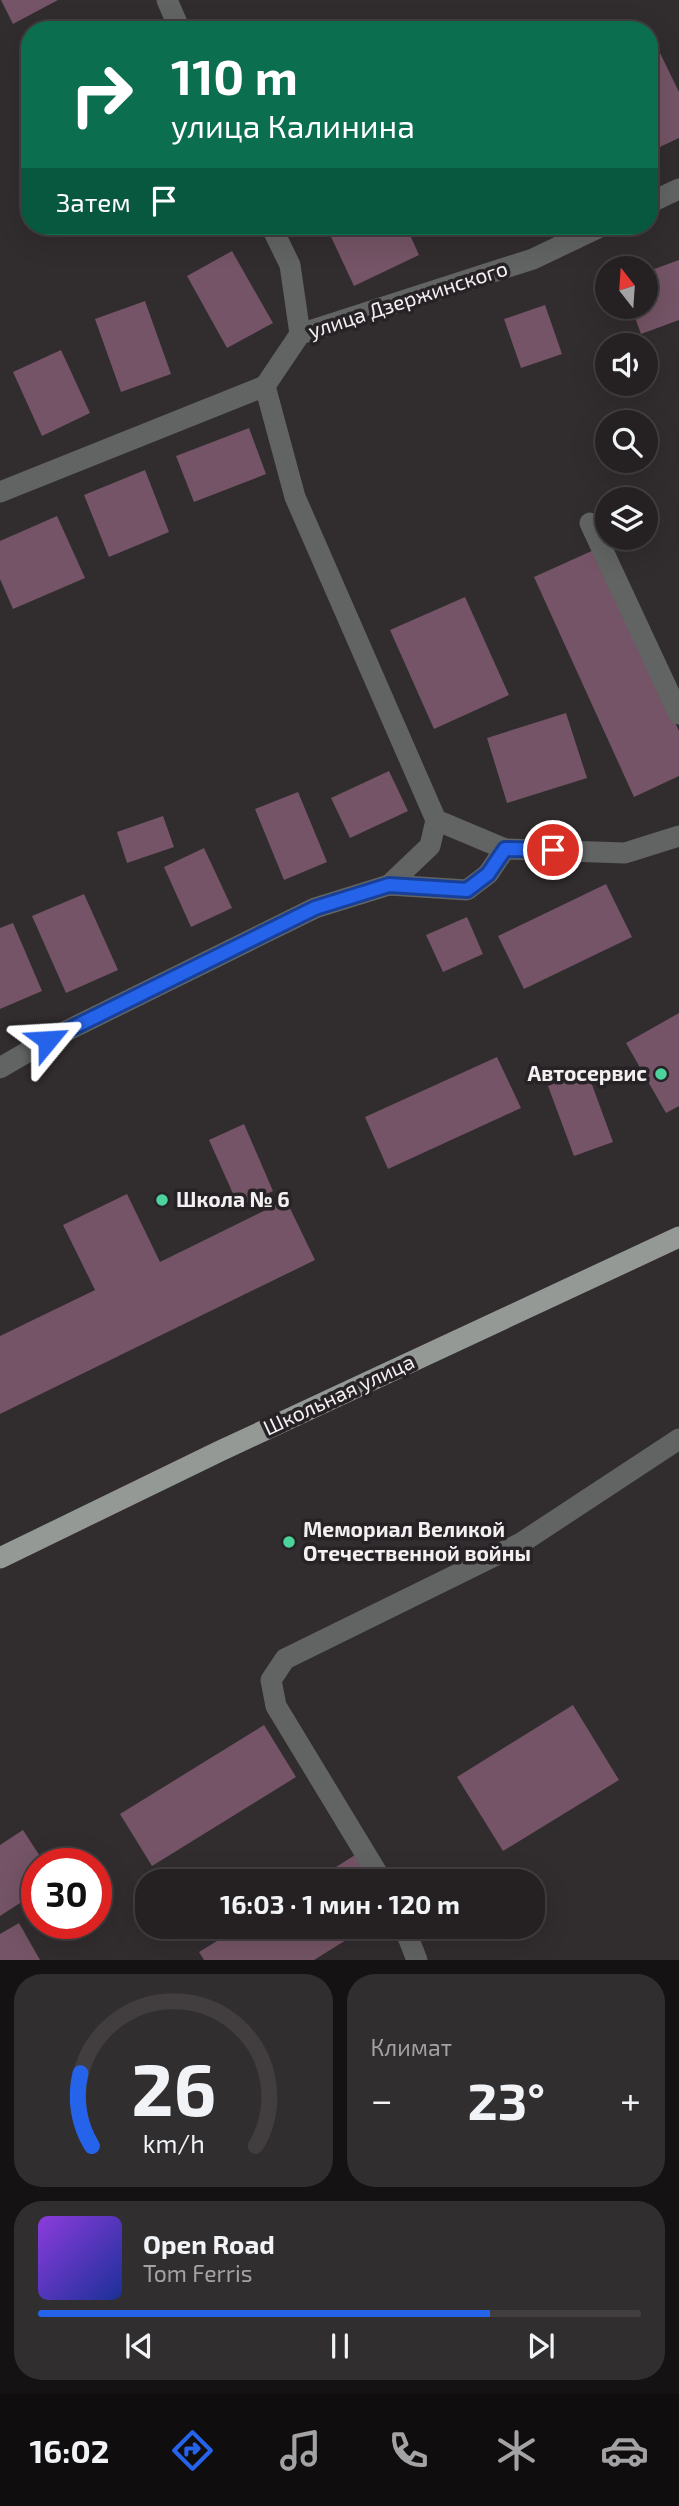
<!DOCTYPE html>
<html lang="ru">
<meta charset="utf-8">
<style>
:root{--surface:#252122;--page:#312e2f;--text:#f1f3f6;--muted:#a3a3a5;--line:#423e40;--accent:#2563eb}
body{margin:0;font-family:"Exo 2",sans-serif;background:var(--page);color:var(--text);height:100vh;display:flex;flex-direction:column;font-size:26px;white-space:nowrap}
*{box-sizing:border-box;margin:0}
p{font-size:23px;color:var(--muted)}
.icon{flex:none;width:38px;height:38px;fill:none;stroke:currentColor;stroke-width:2;stroke-linecap:round;stroke-linejoin:round}
.map{position:relative;height:1960px;overflow:hidden}
.details{display:flex;flex-direction:column;gap:14px;padding:14px;background:#141213;flex:1}
.details>*{flex:none}
.guide{position:absolute;left:21px;top:21px;width:637px;height:214px;border-radius:28px;box-shadow:0 7px 28px #0002,0 0 0 2px var(--line);background:#0b6e4f;color:#fff;overflow:hidden}
.needle{width:46px;rotate:343deg}
.tools{position:absolute;left:595px;top:256px;display:grid;gap:14px}
.tools a{display:grid;place-items:center;width:63px;height:63px;border-radius:50%;background:var(--surface);box-shadow:0 7px 28px #0002,0 0 0 2px var(--line);font-size:35px}
.speed{position:absolute;left:21px;top:1848px;display:flex;gap:14px;font-size:35px;font-weight:700;text-align:center}
.speed>*{display:grid;place-content:center;width:91px;height:91px;border-radius:50%;background:var(--surface);box-shadow:0 7px 28px #0002,0 0 0 2px var(--line);line-height:1}
.speed .limit{border:10px solid #d22;background:#fff;color:#111}
.pin{position:absolute;display:grid;place-items:center;width:60px;height:60px;color:#fff;margin:-30px;border:4px solid #fff;border-radius:50%;box-shadow:0 2px 7px #0007}
.me{position:absolute;width:77px;margin:-38px;rotate:63deg;stroke-linejoin:round;filter:drop-shadow(0 0 5px #0008)}
.turn{display:flex;align-items:center;gap:24px;height:147px;padding:0 35px;font-size:32px}
.turn .icon{width:91px;height:91px;stroke-width:2.5}
.turn b{display:block;font-size:49px;line-height:60px}
.then{display:flex;align-items:center;height:66px;padding:0 35px;background:#0003;gap:14px;font-size:26px}
.big{font-size:52px;font-weight:700;line-height:1.1}
.details .tile{flex:1;display:flex;flex-direction:column;justify-content:center;gap:10px;min-width:0;padding:0 24px;border-radius:28px;background:var(--page)}
.details .dial{align-items:center;gap:0}
.dial svg{height:182px;overflow:visible;fill:none;stroke:var(--line);stroke-width:7;stroke-linecap:round;text-anchor:middle}
.dial text{fill:var(--text);stroke:none}
.song{display:flex;align-items:center;gap:21px}
.cover{width:84px;height:84px;border-radius:10px;background:linear-gradient(135deg,hsl(270 70% 55%),hsl(230 70% 35%))}
.played{height:7px;border-radius:4px;background:linear-gradient(90deg,var(--accent) 75%,var(--line) 75%)}
.keys{display:flex;justify-content:space-around;direction:ltr}
.heat{display:flex;justify-content:space-between;align-items:center;font-size:38px;direction:ltr}
.details .tiles{flex:1;display:grid;gap:14px;grid-template-columns:1fr 1fr}
.tile:last-child{grid-column:span 2}
.trip{position:absolute;left:135px;top:1869px;width:410px;height:70px;border-radius:28px;background:var(--surface);box-shadow:0 7px 28px #0002,0 0 0 2px var(--line);font-weight:700;line-height:70px;text-align:center}
.tab-bar{display:flex;height:112px;justify-content:space-around;align-items:center;background:#0f0d0e;color:var(--muted)}
.tab-bar .icon{width:49px;height:49px}
.tab-bar .active{color:var(--accent)}
.tab-bar b{font-size:32px;color:var(--text)}
.map>svg:first-child{display:block}
</style>
<div class="map">
<svg width="679" height="1960" viewBox="0 0 679 1960">
<rect width="100%" height="100%" fill="#312c2e"/>
<g fill="#745466">
<path d="M1,0H58L13,24Z"/>
<path d="M660,53L679,92V138L649,152V58Z"/>
<path d="M326,226H406L419,255L354,286Z"/>
<path d="M232,251L273,323L227,348L187,276Z"/>
<path d="M679,260V320L641,334L631,306H646V272Z"/>
<path d="M145,301L171,374L121,392L95,319Z"/>
<path d="M545,305L562,354L521,368L504,319Z"/>
<path d="M61,350L90,413L42,436L13,372Z"/>
<path d="M249,428L266,474L194,502L176,456Z"/>
<path d="M145,470L169,532L109,557L84,495Z"/>
<path d="M57,516L85,578L13,609L0,579V541Z"/>
<path d="M596,549L679,731V776L634,797L534,577Z"/>
<path d="M465,597L509,695L434,729L390,630Z"/>
<path d="M566,713L587,778L507,803L487,738Z"/>
<path d="M389,771L408,811L350,838L331,798Z"/>
<path d="M298,792L327,862L284,880L255,809Z"/>
<path d="M163,816L174,847L127,863L117,832Z"/>
<path d="M204,848L232,908L191,927L164,867Z"/>
<path d="M606,884L632,937L524,989L498,936Z"/>
<path d="M84,894L118,970L66,993L32,916Z"/>
<path d="M467,917L483,954L443,972L426,935Z"/>
<path d="M13,923L42,991L0,1009V928Z"/>
<path d="M679,1013V1106L666,1113L626,1043Z"/>
<path d="M497,1057L521,1108L388,1169L365,1117Z"/>
<path d="M587,1071L613,1142L574,1156L548,1086Z"/>
<path d="M244,1124L273,1191L239,1207L209,1140Z"/>
<path d="M127,1194L160,1262L286,1200L315,1260L0,1414V1336L95,1290L63,1225Z"/>
<path d="M573,1705L619,1780L503,1851L457,1777Z"/>
<path d="M264,1725L296,1777L152,1866L120,1814Z"/>
<path d="M23,1830L45,1864H37V1892L0,1916V1845Z"/>
<path d="M355,1855L371,1881H314Z"/>
<path d="M19,1923L40,1960H0V1934Z"/>
<path d="M240,1927H367L314,1960H204L199,1952Z"/>
</g>
<g fill="none" stroke-linecap="round" stroke-linejoin="round">
<g stroke="#616462" stroke-width="21">
<path d="M167,0L180,30"/>
<path d="M649,203L679,189"/>
<path d="M271,226L290,265L300,334"/>
<path d="M265,386L295,497L436,820L430,846L389,885"/>
<path d="M0,492L265,386L300,334L533,259L602,226"/>
<path d="M590,523L679,714"/>
<path d="M436,820L505,849"/>
<path d="M0,1068L48,1040L315,908L389,885L467,890L488,874L505,849L625,853L679,836"/>
<path d="M382,1881L276,1706L271,1680L285,1659L521,1543L679,1439"/>
<path d="M404,1927L417,1960"/>
</g>
<path stroke="#949996" stroke-width="21" d="M0,1558L220,1451L679,1237"/>
</g>
<g fill="none" stroke-linecap="round" stroke-linejoin="round">
<g stroke="#184099" stroke-width="18">
<path id="route" d="M48,1040L315,908L389,885L467,890L488,874L505,849L553,850"/>
</g>
<use href="#route" stroke="#2563eb" stroke-width="12"/>
</g>
<g fill="#4cd39b" stroke="#272225" stroke-width="2.5">
<circle cx="661" cy="1074" r="7"/>
<circle cx="162" cy="1200" r="7"/>
<circle cx="289" cy="1542" r="7"/>
</g>
<g text-anchor="middle" stroke-width="7" stroke-linejoin="round" paint-order="stroke">
<g font-size="21" fill="#f3f0f1" stroke="#272225">
<text transform="translate(408 300) rotate(-18)" y="7">улица Дзержинского</text>
<text transform="translate(339 1395) rotate(-25)" y="7">Школьная улица</text>
</g>
<g font-size="21" font-weight="bold" fill="#f3f0f1" stroke="#272225" text-anchor="start">
<text x="647" y="1081" text-anchor="end">Автосервис</text>
<text x="176" y="1207">Школа № 6</text>
<text x="303" y="1537">Мемориал Великой<tspan x="303" dy="24">Отечественной войны</tspan></text>
</g>
</g>
</svg>
<div class="tools">
<a><svg class="needle" viewBox="-14 -14 28 28"><path d="M0-13l5 13h-10z" fill="#e53935"/><path d="M0 13l5-13h-10z" fill="#a3a3a5"/></svg></a>
<a><svg class="icon" aria-label="sound" viewBox="0 0 24 24"><path d="M4 9h4l5-4v14l-5-4H4zM17 9q2 3 0 6"/></svg></a>
<a><svg class="icon" aria-label="search" viewBox="0 0 24 24"><circle cx="10" cy="10" r="6"/><path d="M15 15l6 6"/></svg></a>
<a><svg class="icon" aria-label="layers" viewBox="0 0 24 24"><path d="M12 4l9 5-9 5-9-5zM3 14l9 5 9-5"/></svg></a>
</div>
<div class="speed"><div class="limit">30</div></div>
<div class="pin" style="left:553px;top:850px;background:#d93025"><svg class="icon" aria-label="arrive" viewBox="0 0 24 24"><path d="M6 21V4h12l-3 4 3 4H6"/></svg></div>
<svg class="me" style="left:48px;top:1040px" viewBox="-20 -20 40 40"><path d="M0-17L14 15 0 8-14 15z" fill="#2563eb" stroke="#fff" stroke-width="4"/></svg>
<div class="trip">16:03 · 1 мин · 120 m</div>
<div class="guide">
<div class="turn"><svg class="icon" aria-label="right" viewBox="0 0 24 24"><path d="M7 20v-9h11M14 6l5 5-5 5"/></svg><div><b>110 m</b>улица Калинина</div></div>
<div class="then">Затем<svg class="icon" aria-label="arrive" viewBox="0 0 24 24"><path d="M6 21V4h12l-3 4 3 4H6"/></svg></div>
</div>
</div>
<section class="details">
<div class="tiles">
<div class="tile dial"><svg viewBox="0 0 100 80">
<path d="M14 69A42 42 0 1 1 86 69"/>
<path d="M14 69A42 42 0 0 1 9 37" stroke="#2563eb"/>
<text x="50" y="56" font-size="32" font-weight="700">26</text>
<text x="50" y="72" font-size="11">km/h</text>
</svg></div>
<div class="tile"><p>Климат</p>
<div class="heat"><a>−</a><b class="big">23°</b><a>+</a></div>
</div>
<div class="tile">
<div class="song"><i class="cover"></i><div><b>Open Road</b><p>Tom Ferris</p></div></div>
<div class="played"></div>
<div class="keys"><svg class="icon" aria-label="previous" viewBox="0 0 24 24"><path d="M18 5L8 12l10 7zM5 5v14"/></svg><svg class="icon" aria-label="pause" viewBox="0 0 24 24"><path d="M8 5v14M16 5v14"/></svg><svg class="icon" aria-label="next" viewBox="0 0 24 24"><path d="M6 5l10 7-10 7zM19 5v14"/></svg></div>
</div>
</div>
</section>
<nav class="tab-bar">
<b>16:02</b>
<svg class="icon active" aria-label="directions" viewBox="0 0 24 24"><path d="M12 3l9 9-9 9-9-9zM9 14v-3h6M13 9l2 2-2 2"/></svg>
<svg class="icon" aria-label="music" viewBox="0 0 24 24"><path d="M9 18V5l10-2v13"/><circle cx="6" cy="18" r="3"/><circle cx="16" cy="16" r="3"/></svg>
<svg class="icon" aria-label="phone" viewBox="0 0 24 24"><path d="M5 4h4l2 5-3 2q2 4 5 5l2-3 5 2v4C11 20 4 13 5 4z"/></svg>
<svg class="icon" aria-label="climate" viewBox="0 0 24 24"><path d="M12 3v18M4 7l16 10M4 17L20 7"/></svg>
<svg class="icon" aria-label="car" viewBox="0 0 24 24"><path d="M5 17H2v-5l4-1 3-4h7l3 4 3 1v5h-3M9 17h6M6 11h13"/><circle cx="7" cy="17" r="2"/><circle cx="17" cy="17" r="2"/></svg>
</nav>
